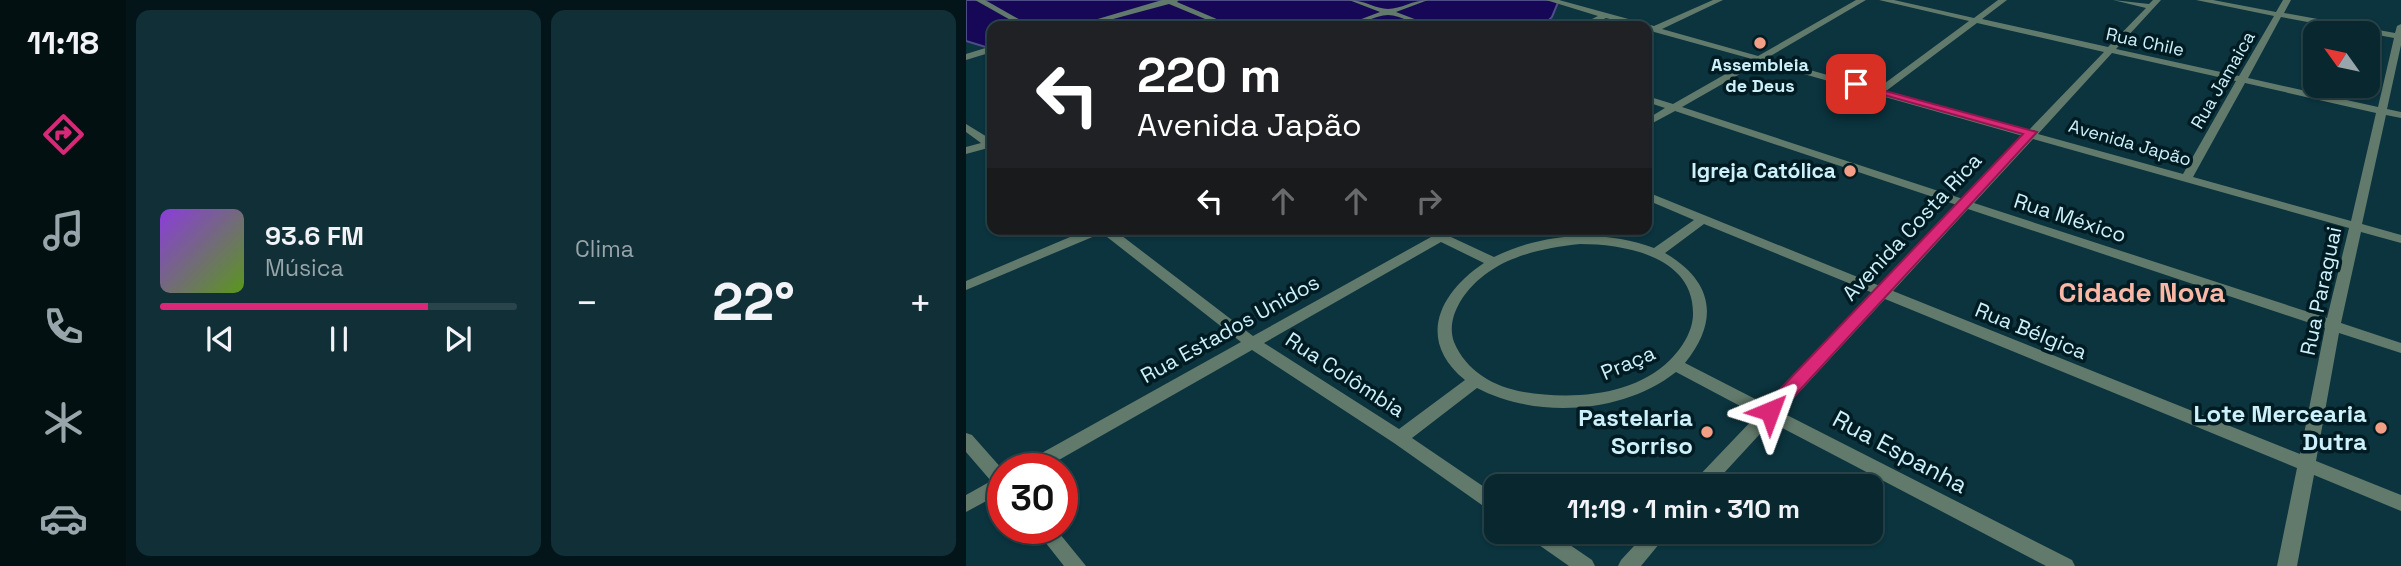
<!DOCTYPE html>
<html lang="pt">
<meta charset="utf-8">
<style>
:root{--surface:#08272e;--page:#112f36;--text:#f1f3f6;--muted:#98a5aa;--line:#29444a;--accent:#db2777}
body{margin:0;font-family:"Space Grotesk",sans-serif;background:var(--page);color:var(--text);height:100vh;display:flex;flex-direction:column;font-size:26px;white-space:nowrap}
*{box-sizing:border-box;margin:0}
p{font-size:23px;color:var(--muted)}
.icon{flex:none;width:38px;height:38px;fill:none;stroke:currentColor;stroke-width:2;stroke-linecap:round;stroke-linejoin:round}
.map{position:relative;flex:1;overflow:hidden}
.drawer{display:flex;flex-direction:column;gap:10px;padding:10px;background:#041519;width:840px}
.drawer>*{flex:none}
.top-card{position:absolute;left:21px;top:21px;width:665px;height:214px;border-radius:14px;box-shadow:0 2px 5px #0004,0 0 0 2px var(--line);background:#202124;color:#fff;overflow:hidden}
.needle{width:46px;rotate:303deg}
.fabs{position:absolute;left:1337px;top:21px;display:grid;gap:14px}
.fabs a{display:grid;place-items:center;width:77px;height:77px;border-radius:14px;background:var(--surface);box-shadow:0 2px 5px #0004,0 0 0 2px var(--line);font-size:35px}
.speed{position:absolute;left:21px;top:453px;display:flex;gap:14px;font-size:35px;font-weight:700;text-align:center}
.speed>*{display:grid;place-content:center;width:91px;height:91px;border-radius:50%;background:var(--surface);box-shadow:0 2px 5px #0004,0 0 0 2px var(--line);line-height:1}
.speed .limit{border:10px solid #d22;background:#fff;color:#111}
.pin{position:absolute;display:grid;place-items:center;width:60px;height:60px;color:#fff;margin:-30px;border-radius:14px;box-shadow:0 4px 10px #0006}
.me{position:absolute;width:77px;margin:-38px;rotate:44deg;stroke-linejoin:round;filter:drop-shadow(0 0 5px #0008)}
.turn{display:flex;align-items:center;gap:24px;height:147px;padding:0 35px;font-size:32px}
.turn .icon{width:91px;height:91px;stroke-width:2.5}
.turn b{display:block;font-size:49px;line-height:60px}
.lanes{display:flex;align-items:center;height:66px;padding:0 35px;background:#0003;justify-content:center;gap:35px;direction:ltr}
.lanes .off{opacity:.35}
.big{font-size:52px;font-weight:800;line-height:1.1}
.drawer .card{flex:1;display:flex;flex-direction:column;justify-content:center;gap:10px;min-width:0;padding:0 24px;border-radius:14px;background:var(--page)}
.song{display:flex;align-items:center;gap:21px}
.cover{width:84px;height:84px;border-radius:10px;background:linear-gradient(135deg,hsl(270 70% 55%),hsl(90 70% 35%))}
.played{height:7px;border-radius:4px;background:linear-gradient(90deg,var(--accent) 75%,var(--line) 75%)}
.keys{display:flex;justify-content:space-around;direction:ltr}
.heat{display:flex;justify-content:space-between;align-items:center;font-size:38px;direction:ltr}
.drawer .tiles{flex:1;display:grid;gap:10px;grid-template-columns:repeat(2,1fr)}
.trip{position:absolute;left:518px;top:474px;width:399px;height:70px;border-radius:14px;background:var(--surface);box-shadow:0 2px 5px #0004,0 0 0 2px var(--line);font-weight:800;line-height:70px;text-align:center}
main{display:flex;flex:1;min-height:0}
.tabs{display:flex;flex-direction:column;width:126px;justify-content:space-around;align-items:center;background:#031012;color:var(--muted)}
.tabs .icon{width:49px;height:49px}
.tabs .selected{color:var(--accent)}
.tabs b{font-size:32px;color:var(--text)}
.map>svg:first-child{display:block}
</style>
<main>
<nav class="tabs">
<b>11:18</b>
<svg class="icon selected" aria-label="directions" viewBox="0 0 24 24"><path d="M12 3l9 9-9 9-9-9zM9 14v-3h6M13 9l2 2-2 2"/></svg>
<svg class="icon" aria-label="music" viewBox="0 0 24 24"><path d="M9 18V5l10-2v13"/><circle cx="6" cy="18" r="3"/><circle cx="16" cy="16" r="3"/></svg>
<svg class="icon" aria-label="phone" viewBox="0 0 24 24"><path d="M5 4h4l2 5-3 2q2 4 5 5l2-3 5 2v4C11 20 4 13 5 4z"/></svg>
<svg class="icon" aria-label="climate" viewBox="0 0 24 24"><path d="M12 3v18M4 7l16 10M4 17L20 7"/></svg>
<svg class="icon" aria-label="car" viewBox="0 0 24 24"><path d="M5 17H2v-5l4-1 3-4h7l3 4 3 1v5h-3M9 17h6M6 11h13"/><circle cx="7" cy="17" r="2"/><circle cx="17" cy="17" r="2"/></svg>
</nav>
<section class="drawer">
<div class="tiles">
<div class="card">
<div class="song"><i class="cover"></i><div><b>93.6 FM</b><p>Música</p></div></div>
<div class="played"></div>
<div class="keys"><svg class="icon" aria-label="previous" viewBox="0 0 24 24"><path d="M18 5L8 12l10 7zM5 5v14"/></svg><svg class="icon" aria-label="pause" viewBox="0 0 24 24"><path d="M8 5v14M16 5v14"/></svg><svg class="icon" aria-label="next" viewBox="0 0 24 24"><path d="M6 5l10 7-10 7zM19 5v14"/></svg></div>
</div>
<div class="card"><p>Clima</p>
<div class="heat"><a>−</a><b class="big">22°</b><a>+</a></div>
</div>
</div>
</section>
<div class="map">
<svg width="1435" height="566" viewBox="0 0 1435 566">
<rect width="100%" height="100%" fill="#0b343e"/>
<path fill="#160857" stroke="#4d4e88" stroke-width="2" d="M0,0H593L586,17L577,26H26V49L0,41Z"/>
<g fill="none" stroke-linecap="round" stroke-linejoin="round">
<g fill="#627a6b" fill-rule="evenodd">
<path d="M9,0H19L65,26H55Z"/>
<path d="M196,0H213L211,2L267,26H256L203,4L121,26H108Z"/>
<path d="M383,0C398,0 410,9 422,9C435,9 447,0 462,0L430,12L467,26C449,27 436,15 422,15C409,15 394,26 377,26L414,12Z"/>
<path d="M580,0H593L688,26L747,0H757L696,29L792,56L890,0H900L801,58L911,89L1003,21L913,0H928L1008,18L1032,0H1041L1016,19L1142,47L1180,8L1147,0L1183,4L1187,0H1195L1150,49L1273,76L1308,16L1230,0H1247L1310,12L1317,0H1325L1318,13L1429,33L1431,26L1435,24V45L1421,109L1435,112V118L1420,115L1396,224L1435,235V243L1395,232L1375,323L1435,343V353L1373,333L1350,461L1435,495V511L1348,475L1331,566H1311L1331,468L919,299L815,412L1106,560L1109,566H1080L805,422L746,486H726L728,481L791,415L710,372C657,414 570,419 511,388L446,438L530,495V513L523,510L428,443L286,350L77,469H53L56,464L275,342L136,233L0,290V281L123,229H147L287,336L465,237L453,229H470L475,232L479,229H495L485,237L528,257C576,233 638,229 688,248L728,220L681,200V192L914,286L991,205L709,111L681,126V119L699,108L681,102V96L707,104L786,59L681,30V26H671L640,18L622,26H612L632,16ZM1315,17L1428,38L1412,107L1282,78ZM1011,23L1138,52L1062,131L920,91ZM1146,53L1270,81L1217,174L1072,134ZM795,62L1057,136L997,199L716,107ZM1279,83L1410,113L1385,221L1227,177ZM1067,139L1383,228L1361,318L1008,203ZM1002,209L1359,328L1334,454L927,291ZM738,224L907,293L801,405L719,363C754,320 747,281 699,253ZM475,242L518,263C473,293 450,340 499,380L433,429L298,343ZM614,244C658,244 728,256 727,314C727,331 716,348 704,360C668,396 606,400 558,392C528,387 500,371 488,342C483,328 487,314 494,302C520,260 568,249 614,244Z"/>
<path d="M26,46V52L0,60V54Z"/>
<path d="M0,124L26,140V149L22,148L0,154V147L15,143L0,132Z"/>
<path d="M0,433L6,435L37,470V492L0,512V495L25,481L0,452Z"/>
<path d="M68,528H89L120,566H98Z"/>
<path d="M560,532H585L626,560L629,566H603L563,538Z"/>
<path d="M681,532H703L675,566H652L655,560Z"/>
</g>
</g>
<path fill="#db2777" stroke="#8e194d" stroke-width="2" d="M886,82L1071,132L810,416L804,418L794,411L797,407L1057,134L886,86Z"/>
<g fill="#f39f85" stroke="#001b22" stroke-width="2.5">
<circle cx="794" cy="43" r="7"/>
<circle cx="884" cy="171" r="7"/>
<circle cx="1415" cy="428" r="7"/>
<circle cx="741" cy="432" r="7"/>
</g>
<g text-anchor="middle" stroke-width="7" stroke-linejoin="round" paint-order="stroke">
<g font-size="18" fill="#cdf1fb" stroke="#001b22">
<text transform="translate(1179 42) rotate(12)" y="6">Rua Chile</text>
<text transform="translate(1257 80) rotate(-60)" y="6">Rua Jamaica</text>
<text transform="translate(1164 143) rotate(16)" y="6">Avenida Japão</text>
</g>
<g font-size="18" font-weight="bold" fill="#cdf1fb" stroke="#001b22">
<text x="794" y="71">Assembleia<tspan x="794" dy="21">de Deus</tspan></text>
</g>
<g font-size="21" font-weight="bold" fill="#cdf1fb" stroke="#001b22" text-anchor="end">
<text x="870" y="178">Igreja Católica</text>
</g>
<g font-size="21" fill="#cdf1fb" stroke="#001b22">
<text transform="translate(1104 218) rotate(18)" y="7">Rua México</text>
<text transform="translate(946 227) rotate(-47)" y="7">Avenida Costa Rica</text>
<text transform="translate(1355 291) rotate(-78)" y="7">Rua Paraguai</text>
<text transform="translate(264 329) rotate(-29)" y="7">Rua Estados Unidos</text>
<text transform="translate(1065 331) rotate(22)" y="7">Rua Bélgica</text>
<text transform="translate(662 363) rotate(-23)" y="7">Praça</text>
<text transform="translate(379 375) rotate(33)" y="7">Rua Colômbia</text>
</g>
<g font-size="24" font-weight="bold" fill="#cdf1fb" stroke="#001b22" text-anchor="end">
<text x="1401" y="422">Lote Mercearia<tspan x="1401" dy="28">Dutra</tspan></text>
<text x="727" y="426">Pastelaria<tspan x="727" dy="28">Sorriso</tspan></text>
</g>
<g font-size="24" fill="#cdf1fb" stroke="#001b22">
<text transform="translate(934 452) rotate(28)" y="8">Rua Espanha</text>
</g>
<g font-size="28" font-weight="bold" fill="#f9b8a5" stroke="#001b22">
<text x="1176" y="302">Cidade Nova</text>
</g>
</g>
</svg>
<div class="fabs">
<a><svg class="needle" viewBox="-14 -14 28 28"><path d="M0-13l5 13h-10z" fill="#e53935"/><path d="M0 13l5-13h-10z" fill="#98a5aa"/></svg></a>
</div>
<div class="speed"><div class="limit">30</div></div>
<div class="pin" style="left:890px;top:84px;background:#d93025"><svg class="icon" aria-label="arrive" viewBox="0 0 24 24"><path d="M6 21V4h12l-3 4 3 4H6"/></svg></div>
<svg class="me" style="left:804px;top:411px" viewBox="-20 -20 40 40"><path d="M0-17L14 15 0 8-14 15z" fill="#db2777" stroke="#fff" stroke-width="4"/></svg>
<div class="trip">11:19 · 1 min · 310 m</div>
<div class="top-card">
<div class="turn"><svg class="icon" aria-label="left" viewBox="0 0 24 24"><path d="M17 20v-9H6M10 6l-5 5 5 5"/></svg><div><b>220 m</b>Avenida Japão</div></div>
<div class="lanes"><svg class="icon" aria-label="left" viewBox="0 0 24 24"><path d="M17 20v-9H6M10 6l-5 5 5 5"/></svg><svg class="icon off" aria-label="ahead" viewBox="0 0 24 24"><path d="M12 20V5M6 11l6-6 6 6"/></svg><svg class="icon off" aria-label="ahead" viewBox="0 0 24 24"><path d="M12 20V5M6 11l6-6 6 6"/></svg><svg class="icon off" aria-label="right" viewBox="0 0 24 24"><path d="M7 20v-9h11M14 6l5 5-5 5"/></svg></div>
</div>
</div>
</main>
